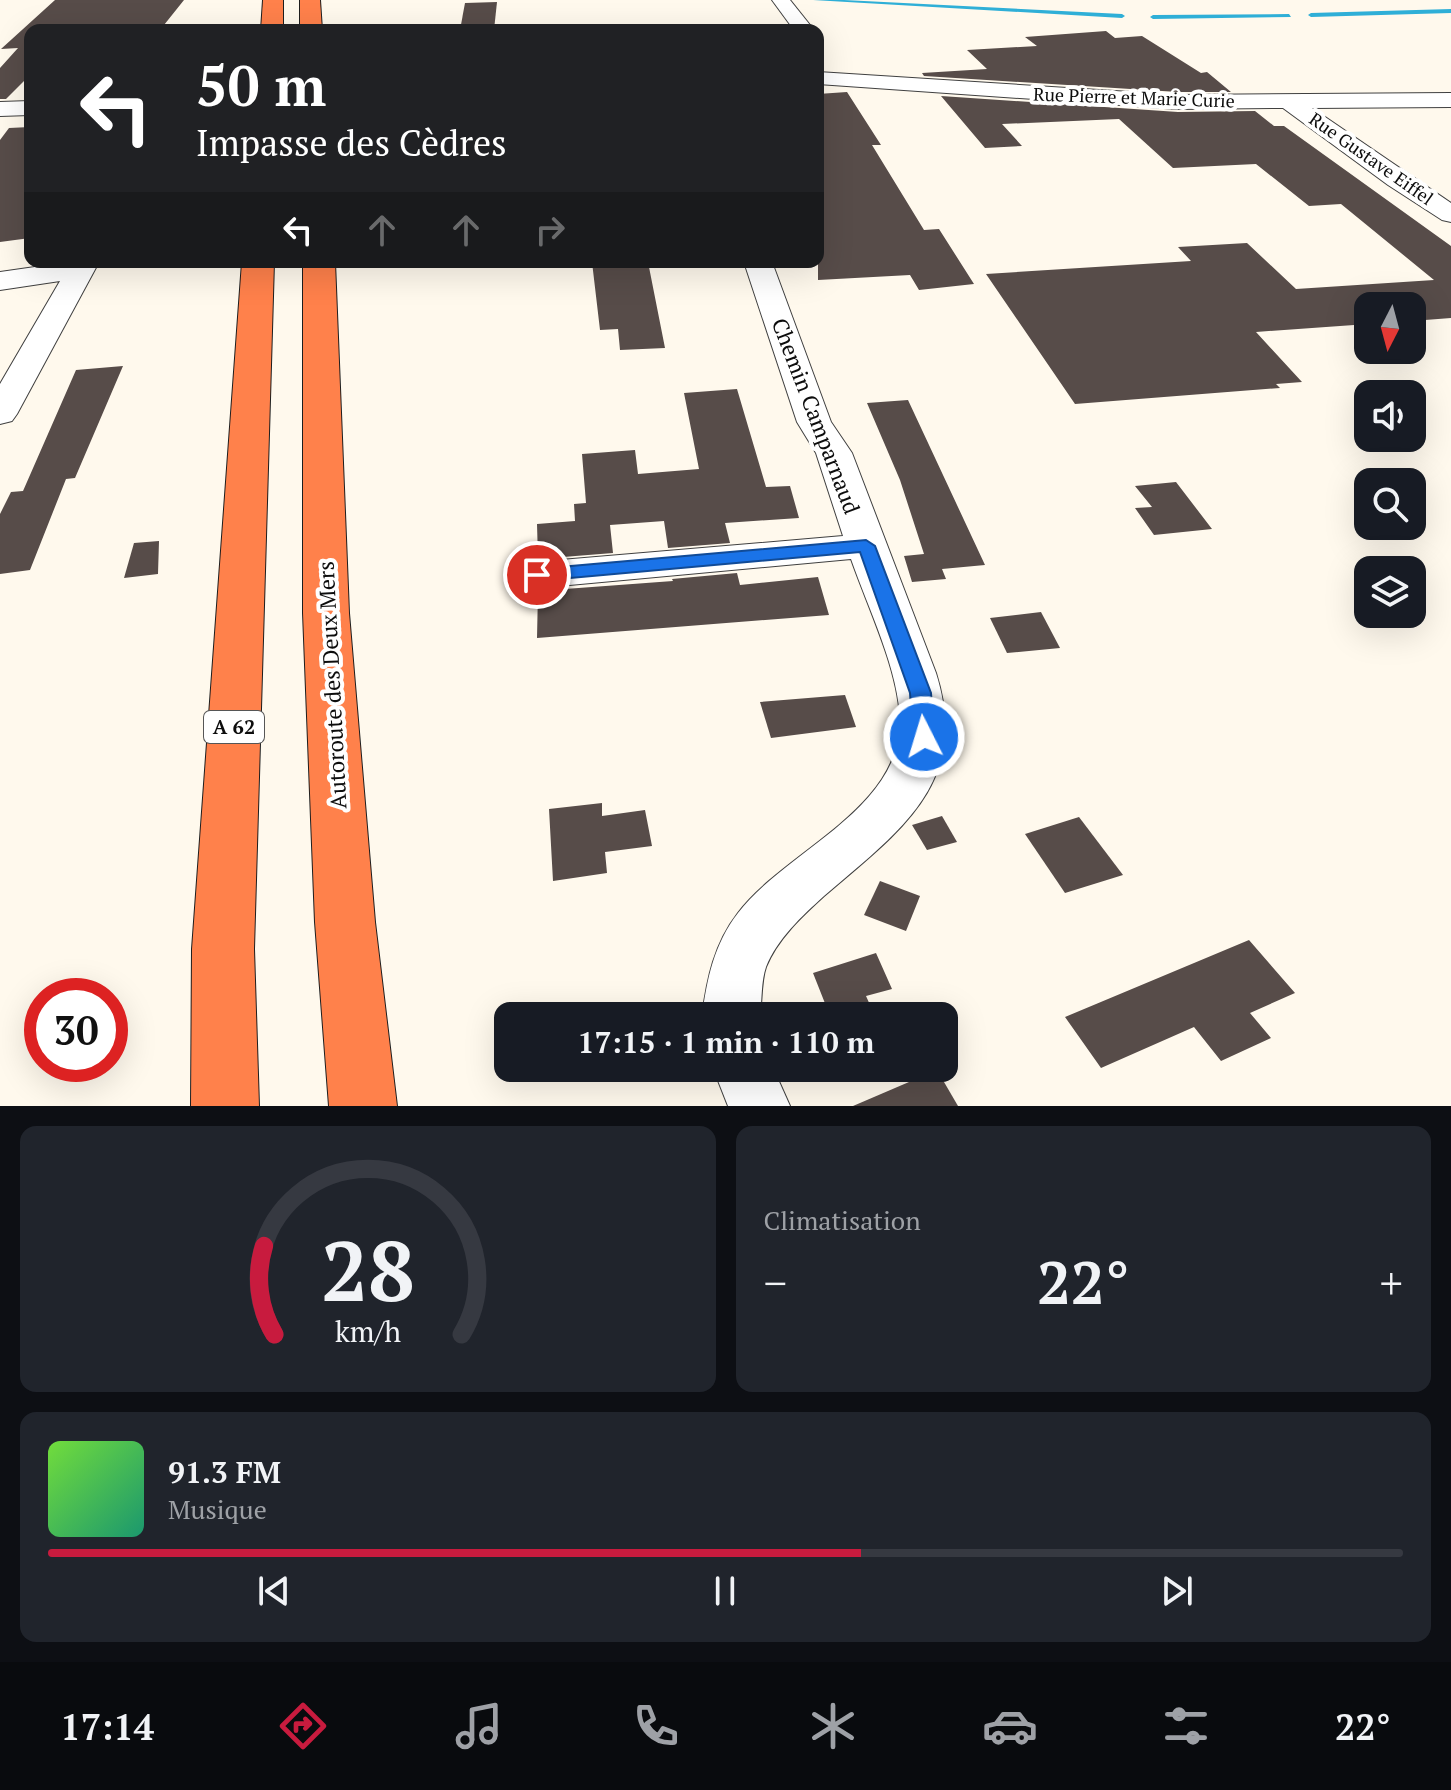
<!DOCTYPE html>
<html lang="fr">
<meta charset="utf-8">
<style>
:root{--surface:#171b24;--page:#20242c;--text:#f1f3f6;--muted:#9ea1a6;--line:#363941;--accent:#c81b3e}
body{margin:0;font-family:"PT Serif",serif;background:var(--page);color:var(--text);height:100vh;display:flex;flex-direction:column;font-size:30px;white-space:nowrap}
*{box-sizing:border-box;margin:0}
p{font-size:26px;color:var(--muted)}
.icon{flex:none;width:44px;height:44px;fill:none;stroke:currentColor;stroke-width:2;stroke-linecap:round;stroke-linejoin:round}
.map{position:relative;height:1106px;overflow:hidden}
.sheet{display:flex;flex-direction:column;gap:20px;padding:20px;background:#0d0f14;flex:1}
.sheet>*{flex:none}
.banner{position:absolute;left:24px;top:24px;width:800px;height:244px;border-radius:16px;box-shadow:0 8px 32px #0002;background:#202124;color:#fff;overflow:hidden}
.needle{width:52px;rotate:186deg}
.controls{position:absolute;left:1354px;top:292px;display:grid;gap:16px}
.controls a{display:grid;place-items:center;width:72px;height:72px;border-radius:16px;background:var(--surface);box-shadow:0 8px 32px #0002;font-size:40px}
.speed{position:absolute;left:24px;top:978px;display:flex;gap:16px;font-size:40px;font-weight:700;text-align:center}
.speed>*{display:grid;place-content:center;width:104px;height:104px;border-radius:50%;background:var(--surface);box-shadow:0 8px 32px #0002;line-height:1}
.speed .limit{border:12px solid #d22;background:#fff;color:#111}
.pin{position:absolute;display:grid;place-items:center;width:68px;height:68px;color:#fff;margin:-34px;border:4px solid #fff;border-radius:50%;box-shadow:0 2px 8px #0007}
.me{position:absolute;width:88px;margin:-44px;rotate:355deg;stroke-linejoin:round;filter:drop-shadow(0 0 6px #0008)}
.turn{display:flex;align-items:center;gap:28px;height:168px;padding:0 40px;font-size:36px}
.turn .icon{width:104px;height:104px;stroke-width:2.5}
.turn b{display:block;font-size:56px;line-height:68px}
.lanes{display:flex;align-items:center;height:76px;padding:0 40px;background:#0003;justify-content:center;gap:40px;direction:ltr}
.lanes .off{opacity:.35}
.big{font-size:60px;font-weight:800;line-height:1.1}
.sheet .widget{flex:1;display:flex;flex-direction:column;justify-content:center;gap:12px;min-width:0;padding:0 28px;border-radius:16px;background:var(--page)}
.sheet .dial{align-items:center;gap:0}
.dial svg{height:208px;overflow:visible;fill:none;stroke:var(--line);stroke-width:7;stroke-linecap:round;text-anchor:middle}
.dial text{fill:var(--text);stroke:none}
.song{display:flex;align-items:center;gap:24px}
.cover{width:96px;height:96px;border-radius:12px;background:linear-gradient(135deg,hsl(100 70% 55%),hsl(160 70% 35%))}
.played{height:8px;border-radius:4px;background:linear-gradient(90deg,var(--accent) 60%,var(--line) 60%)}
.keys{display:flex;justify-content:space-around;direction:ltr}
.heat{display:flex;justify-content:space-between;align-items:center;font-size:44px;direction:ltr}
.sheet .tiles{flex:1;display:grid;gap:20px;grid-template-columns:1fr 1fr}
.widget:last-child{grid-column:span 2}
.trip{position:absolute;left:494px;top:1002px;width:464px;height:80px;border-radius:16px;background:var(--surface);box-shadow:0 8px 32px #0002;font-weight:800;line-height:80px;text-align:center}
.tabs{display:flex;height:128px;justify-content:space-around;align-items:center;background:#090b0e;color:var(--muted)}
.tabs .icon{width:56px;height:56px}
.tabs .on{color:var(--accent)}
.tabs b{font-size:36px;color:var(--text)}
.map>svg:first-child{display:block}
</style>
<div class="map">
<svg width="1451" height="1106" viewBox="0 0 1451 1106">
<rect width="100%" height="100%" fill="#fff9ed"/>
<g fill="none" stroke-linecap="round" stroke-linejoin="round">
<g fill="#2fafd7" fill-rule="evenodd">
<path d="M813,0H844L1122,14L1125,16L1122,18Z"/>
<path d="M1451,9V13L1311,17L1308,15L1311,13Z"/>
<path d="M1289,14L1291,17L1153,19L1150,17L1153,15Z"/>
</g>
</g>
<g fill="#574c49">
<path d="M55,0H184L160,30H30V75L6,99H0V68L18,48L1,49Z"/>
<path d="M497,2L494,30H460L465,3Z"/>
<path d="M1106,31L1115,38L1142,36L1201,73L1207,72L1231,92H1178L924,76L922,73L987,69L967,50L1037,46L1025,37Z"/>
<path d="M847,92L881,145H872L924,230L939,229L974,284L919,290L910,275L818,280V94Z"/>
<path d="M941,96L1178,112L1255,111L1274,126H1284L1451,246V318L1412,321V306H1368V324L1256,332L1302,382L1276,384L1280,388L1075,404L986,274L1191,261L1178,247L1247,243L1296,289L1434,280L1341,204L1309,206L1256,164L1173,168L1119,119L1002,124L1022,146L985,148Z"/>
<path d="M30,127V238L0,242V140L9,128Z"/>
<path d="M592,262H648L665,348L620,350L618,329L600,330Z"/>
<path d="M123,366L75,478L66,479L30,570L0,574V514L11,492L23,491L76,370Z"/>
<path d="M737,389L766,487L790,486L799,518L725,523L730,543L668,548L664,521L610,525L613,553L538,559L537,524L575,521L574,504L586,503L582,454L635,450L638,474L699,469L684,393Z"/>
<path d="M908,400L985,565L942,569L946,579L912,582L904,556L924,554L900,480L867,403Z"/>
<path d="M1176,482L1212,529L1154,535L1135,508L1152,507L1135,486Z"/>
<path d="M159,541L158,574L124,578L134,543Z"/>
<path d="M737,573L740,585L818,577L829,615L537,638L538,591L673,581L672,579Z"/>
<path d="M1041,612L1060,648L1007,653L990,618Z"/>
<path d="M845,695L856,727L771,738L760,702Z"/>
<path d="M602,803V816L645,810L652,846L605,852L607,873L553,881L549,809Z"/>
<path d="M942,816L957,842L927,850L912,825Z"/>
<path d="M1079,817L1123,875L1065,893L1025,834Z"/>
<path d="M880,881L920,896L906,931L864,915Z"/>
<path d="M1249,940L1295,993L1250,1013L1271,1038L1221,1061L1194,1027L1101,1068L1065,1017Z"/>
<path d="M876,953L892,989L866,996L875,1016H830L813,973Z"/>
<path d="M937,1070L958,1106H853Z"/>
</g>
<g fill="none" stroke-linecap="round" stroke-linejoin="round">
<g stroke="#404040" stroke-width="2">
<g id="street">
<path d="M772,0H790L814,30H794Z"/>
<path d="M818,72L1178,95L1451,93V107L1312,108L1451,203V222L1442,220L1388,185L1283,108L1178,109L818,84Z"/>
<path d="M30,101V115L0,116V102Z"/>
<path d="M70,262H99L17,414L12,421L0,424V384L60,281L0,290V272Z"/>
<path d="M744,262H772L831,422L852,453L936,673C971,784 898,832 824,896C802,916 777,939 766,967C761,981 762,1001 760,1016H702C707,979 714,944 738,913C785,851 899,811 900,723C900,672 868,608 851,559L537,588L523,584L517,575L523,566L537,562L843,536L816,453L797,422Z"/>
<path d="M713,1068H773L790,1106H728Z"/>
</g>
</g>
<g stroke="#1e1e1e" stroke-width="2">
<g id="highway">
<path d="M263,0H283V30H261Z"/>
<path d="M300,0H320L322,30H300Z"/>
<path d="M242,262H274L254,949L259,1106H191L192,949Z"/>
<path d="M303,262H335L349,613L375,922L397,1106H329L315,922L303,613Z"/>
</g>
</g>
<use href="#street" fill="#fff" fill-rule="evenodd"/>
<use href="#highway" fill="#ff814b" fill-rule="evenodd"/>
</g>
<path fill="#1a73e8" stroke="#114b97" stroke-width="2" d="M866,540L875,546L931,693L934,737L931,742H916L913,737L910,693L860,552L537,581L528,575L537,569Z"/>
<g text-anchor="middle" stroke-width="8" stroke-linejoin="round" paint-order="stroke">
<g font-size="18" fill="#0d0d0d" stroke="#fff">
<text transform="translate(1134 98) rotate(2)" y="6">Rue Pierre et Marie Curie</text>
<text transform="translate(1371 159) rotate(35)" y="6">Rue Gustave Eiffel</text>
</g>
<rect fill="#fff" stroke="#565656" stroke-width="2" x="204" y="711" width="60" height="32" rx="6"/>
<g font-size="20" font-weight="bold" fill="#0d0d0d">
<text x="234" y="734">A 62</text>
</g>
<g font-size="22" fill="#0d0d0d" stroke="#fff">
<text transform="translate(816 416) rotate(69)" y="8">Chemin Camparnaud</text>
<text transform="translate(332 685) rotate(-93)" y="8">Autoroute des Deux Mers</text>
</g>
</g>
</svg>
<div class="controls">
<a><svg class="needle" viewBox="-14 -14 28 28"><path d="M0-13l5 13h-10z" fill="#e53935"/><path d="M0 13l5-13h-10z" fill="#9ea1a6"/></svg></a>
<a><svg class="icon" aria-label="sound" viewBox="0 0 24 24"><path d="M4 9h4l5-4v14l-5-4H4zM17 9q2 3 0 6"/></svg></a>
<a><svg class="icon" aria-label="search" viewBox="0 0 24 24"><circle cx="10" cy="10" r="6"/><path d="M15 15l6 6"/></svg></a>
<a><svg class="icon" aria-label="layers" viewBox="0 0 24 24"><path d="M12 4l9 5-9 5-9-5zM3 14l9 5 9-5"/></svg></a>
</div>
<div class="speed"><div class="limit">30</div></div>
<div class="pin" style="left:537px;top:575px;background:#d93025"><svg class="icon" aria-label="arrive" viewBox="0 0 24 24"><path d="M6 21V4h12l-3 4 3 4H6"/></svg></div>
<svg class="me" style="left:924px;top:737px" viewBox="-20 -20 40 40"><circle r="17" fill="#1a73e8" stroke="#fff" stroke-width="3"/><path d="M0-11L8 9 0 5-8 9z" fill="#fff"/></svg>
<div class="trip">17:15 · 1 min · 110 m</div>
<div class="banner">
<div class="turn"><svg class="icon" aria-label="left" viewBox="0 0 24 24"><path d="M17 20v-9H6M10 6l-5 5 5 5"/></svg><div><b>50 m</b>Impasse des Cèdres</div></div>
<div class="lanes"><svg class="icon" aria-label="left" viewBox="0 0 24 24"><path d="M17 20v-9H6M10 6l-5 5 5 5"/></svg><svg class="icon off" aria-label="ahead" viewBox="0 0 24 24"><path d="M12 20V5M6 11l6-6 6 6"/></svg><svg class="icon off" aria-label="ahead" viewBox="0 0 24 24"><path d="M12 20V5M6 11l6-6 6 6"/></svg><svg class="icon off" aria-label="right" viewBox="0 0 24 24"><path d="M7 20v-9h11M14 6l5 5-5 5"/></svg></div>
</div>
</div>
<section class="sheet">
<div class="tiles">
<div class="widget dial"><svg viewBox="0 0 100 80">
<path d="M14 69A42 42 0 1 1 86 69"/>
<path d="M14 69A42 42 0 0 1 10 35" stroke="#c81b3e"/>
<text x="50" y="56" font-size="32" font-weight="700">28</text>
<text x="50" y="72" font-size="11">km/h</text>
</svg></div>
<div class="widget"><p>Climatisation</p>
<div class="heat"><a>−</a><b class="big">22°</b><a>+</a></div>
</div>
<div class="widget">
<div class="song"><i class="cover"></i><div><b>91.3 FM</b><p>Musique</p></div></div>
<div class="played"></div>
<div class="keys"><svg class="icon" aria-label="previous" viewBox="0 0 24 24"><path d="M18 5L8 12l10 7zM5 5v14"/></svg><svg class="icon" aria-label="pause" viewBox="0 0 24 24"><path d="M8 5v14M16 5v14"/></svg><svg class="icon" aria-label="next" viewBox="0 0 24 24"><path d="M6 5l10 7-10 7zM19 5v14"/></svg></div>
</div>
</div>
</section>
<nav class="tabs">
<b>17:14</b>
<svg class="icon on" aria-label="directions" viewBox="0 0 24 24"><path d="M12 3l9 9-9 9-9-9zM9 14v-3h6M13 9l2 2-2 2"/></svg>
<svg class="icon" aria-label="music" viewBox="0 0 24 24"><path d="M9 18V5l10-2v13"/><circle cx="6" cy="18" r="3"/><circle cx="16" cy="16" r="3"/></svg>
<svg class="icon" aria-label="phone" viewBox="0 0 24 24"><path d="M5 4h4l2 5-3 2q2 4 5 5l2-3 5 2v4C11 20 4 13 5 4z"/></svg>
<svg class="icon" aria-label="climate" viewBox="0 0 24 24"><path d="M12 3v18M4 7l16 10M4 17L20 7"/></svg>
<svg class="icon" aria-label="car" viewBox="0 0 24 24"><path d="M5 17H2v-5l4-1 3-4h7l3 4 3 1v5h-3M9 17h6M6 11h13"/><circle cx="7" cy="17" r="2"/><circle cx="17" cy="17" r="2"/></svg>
<svg class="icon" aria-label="filters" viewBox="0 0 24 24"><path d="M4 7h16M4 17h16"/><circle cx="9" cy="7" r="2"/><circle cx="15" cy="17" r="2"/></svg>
<b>22°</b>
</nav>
